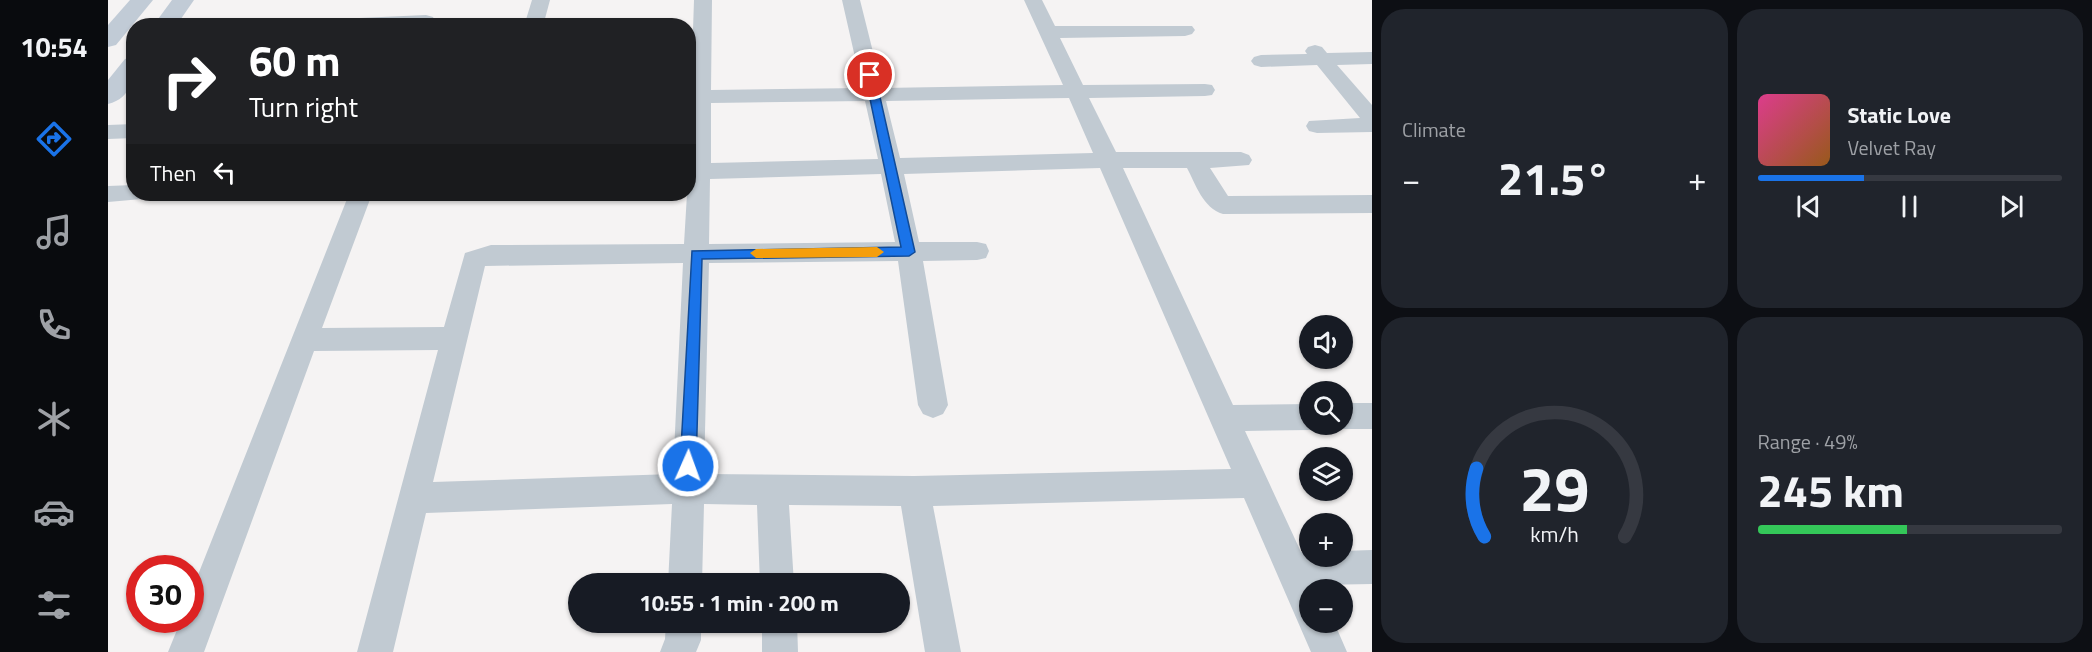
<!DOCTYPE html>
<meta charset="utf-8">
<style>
:root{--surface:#171b24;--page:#20242c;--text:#f1f3f6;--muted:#9ea1a6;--line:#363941;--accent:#1a73e8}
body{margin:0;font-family:"Titillium Web",sans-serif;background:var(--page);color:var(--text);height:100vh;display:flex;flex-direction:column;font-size:22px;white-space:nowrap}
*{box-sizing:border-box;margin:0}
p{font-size:20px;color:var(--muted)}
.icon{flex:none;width:33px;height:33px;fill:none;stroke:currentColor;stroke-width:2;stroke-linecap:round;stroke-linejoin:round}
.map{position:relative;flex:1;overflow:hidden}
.panel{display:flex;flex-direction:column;gap:9px;padding:9px;background:#0d0f14;width:720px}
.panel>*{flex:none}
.hud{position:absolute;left:18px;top:18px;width:570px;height:183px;border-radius:24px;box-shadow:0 2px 4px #0004;background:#202124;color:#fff;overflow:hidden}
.tools{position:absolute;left:1191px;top:315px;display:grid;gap:12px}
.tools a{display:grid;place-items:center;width:54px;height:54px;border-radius:50%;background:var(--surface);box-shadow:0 2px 4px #0004;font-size:30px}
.speed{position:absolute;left:18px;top:555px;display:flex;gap:12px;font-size:30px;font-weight:700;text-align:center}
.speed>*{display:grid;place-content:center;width:78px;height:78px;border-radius:50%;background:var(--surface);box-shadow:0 2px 4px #0004;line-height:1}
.speed .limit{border:9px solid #d22;background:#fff;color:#111}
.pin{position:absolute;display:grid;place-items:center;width:51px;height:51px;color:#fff;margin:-26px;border:3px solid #fff;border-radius:50%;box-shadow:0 2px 6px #0007}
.me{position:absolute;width:66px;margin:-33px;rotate:2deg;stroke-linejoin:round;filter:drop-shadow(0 0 4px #0008)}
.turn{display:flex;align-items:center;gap:21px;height:126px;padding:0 24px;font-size:27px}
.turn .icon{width:78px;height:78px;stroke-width:2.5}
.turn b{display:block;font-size:42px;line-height:51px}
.then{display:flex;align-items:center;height:57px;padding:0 24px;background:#0003;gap:12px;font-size:22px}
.big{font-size:45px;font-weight:700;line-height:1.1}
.panel .card{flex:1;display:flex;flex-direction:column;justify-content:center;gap:9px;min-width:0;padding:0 21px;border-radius:24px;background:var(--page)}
.panel .dial{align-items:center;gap:0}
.dial svg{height:156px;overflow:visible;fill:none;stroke:var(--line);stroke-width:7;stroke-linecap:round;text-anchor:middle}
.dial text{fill:var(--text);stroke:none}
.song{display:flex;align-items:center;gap:18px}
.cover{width:72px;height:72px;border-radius:9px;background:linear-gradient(135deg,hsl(330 70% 55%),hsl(30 70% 35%))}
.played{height:6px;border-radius:3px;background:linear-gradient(90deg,var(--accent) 35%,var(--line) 35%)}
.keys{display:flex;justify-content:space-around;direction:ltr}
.heat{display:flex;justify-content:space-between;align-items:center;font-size:33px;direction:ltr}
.charge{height:9px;border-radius:4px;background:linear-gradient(90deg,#34c759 49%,var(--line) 0)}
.panel .tiles{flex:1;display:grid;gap:9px;grid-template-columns:repeat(2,1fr)}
.trip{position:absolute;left:460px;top:573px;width:342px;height:60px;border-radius:30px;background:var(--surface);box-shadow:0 2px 4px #0004;font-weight:700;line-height:60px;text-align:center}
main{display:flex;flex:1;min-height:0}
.tab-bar{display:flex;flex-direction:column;width:108px;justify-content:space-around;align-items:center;background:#090b0e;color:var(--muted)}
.tab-bar .icon{width:42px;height:42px}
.tab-bar .on{color:var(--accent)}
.tab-bar b{font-size:27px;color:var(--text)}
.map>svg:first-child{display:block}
</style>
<main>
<nav class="tab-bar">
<b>10:54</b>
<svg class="icon on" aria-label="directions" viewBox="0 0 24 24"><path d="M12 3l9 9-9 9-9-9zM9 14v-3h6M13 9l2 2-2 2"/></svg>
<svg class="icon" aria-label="music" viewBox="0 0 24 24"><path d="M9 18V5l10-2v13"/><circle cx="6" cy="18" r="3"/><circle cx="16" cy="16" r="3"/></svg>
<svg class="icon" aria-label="phone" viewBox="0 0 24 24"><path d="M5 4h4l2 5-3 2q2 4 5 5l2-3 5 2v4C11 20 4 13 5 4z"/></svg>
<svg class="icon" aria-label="climate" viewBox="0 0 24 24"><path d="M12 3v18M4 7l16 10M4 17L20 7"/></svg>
<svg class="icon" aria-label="car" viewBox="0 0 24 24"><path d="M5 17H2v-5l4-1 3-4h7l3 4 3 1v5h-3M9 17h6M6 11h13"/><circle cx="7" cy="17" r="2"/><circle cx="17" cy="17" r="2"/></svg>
<svg class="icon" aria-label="filters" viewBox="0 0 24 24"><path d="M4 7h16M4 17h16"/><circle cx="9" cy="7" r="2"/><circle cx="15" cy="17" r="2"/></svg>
</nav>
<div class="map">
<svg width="1264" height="652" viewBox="0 0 1264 652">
<rect width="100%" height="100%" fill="#f5f3f3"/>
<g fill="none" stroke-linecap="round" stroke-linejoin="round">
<g fill="#c1cad2" fill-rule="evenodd">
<path d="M424,0H442L435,26H416Z"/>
<path d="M586,0H604L603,90L754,88L734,0H752L774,88L955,85L916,0H934L947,26H1084L1087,30L1084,34L1077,36L952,38L975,85L1097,84L1104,85L1107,90L1104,95L1097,96L981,98L1008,152H1133L1141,155L1144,160L1141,165L1102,168L1120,196L1264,195V213L1115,214C1095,208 1088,185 1079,168H1015L1125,405L1202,404V424H1213L1202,430L1137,431L1193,552H1202V556H1234V551L1264,550V584L1209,585L1211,590H1202V622H1226L1239,652H1203L1136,498L825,506L853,652H817L793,506L681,505L686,584H652L649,505L596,504L594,584H560L564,504L318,513L285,652H249L330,350L206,351L96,652H60L73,620H82V595L241,194H264L214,328L336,327L357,253L383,245L576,244L579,194H580V90H583ZM961,98L985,153L792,158L778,101ZM757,101L770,159L603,163V103ZM992,168L1123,469L806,476L596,474L601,263L790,261L810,405L815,414L825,418L835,414L840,405L815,261L869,260L878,258L881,251L878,244L869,242H811L796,174ZM773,174L787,242L601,244L602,179ZM575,263L565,474L325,482L377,266Z"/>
<path d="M318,15L325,17L327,21L325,25L198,26L200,22L207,20Z"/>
<path d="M1207,45L1214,47L1219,53L1264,52V64L1229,65L1264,105V132L1209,133L1201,131L1198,126L1201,121L1252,118L1209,65L1153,67L1146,65L1143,61L1146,57L1153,55L1199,54L1197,51L1200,47Z"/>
<path d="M26,124V138L0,139V125Z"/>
<path d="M26,185V194H37L34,199L0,202V186Z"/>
<path d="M1234,403H1264V429H1234L1224,425L1234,424Z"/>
<path d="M558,622H593V640L588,652H552L557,639Z"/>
<path d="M654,622H689L690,652H654Z"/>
</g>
<g fill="#c1cbd6" fill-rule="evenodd">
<path d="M22,0H45L8,45L0,47V25Z"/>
<path d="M64,0H86L68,26H45Z"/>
<path d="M26,57C26,77 24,98 0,104V80L17,59Z"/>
</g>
</g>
<path fill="#1a73e8" stroke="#114b97" stroke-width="1.5" d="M762,72L767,75L807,252L801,256L594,259L588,466L586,471L580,473L575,471L572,466L584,251L793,247L757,75Z"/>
<path fill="#f59e0b" d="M769,247L776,252L769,257L648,258L642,253L648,249Z"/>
</svg>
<div class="tools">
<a><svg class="icon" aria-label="sound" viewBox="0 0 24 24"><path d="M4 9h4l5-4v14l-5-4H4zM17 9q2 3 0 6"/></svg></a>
<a><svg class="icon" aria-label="search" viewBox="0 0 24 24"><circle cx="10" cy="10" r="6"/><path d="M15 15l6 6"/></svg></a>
<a><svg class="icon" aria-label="layers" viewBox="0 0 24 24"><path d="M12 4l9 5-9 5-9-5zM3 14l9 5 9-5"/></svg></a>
<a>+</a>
<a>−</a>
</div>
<div class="speed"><div class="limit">30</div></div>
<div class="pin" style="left:762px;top:75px;background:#d93025"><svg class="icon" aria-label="arrive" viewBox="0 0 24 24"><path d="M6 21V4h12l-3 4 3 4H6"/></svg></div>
<svg class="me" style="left:580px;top:466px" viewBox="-20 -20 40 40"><circle r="17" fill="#1a73e8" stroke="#fff" stroke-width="3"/><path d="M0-11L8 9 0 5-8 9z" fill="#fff"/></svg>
<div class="trip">10:55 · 1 min · 200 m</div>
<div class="hud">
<div class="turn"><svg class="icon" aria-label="right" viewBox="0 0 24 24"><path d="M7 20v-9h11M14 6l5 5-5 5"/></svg><div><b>60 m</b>Turn right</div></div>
<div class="then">Then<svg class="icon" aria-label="left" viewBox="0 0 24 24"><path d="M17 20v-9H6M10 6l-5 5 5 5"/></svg></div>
</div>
</div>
<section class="panel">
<div class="tiles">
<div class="card"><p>Climate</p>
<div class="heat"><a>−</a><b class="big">21.5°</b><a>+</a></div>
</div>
<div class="card">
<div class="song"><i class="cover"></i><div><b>Static Love</b><p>Velvet Ray</p></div></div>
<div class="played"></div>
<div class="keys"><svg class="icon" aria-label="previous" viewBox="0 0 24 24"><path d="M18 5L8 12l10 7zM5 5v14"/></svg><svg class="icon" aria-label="pause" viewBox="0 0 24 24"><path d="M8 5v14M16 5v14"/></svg><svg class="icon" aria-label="next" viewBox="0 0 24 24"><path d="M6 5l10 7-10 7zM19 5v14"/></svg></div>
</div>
<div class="card dial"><svg viewBox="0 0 100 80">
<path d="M14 69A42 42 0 1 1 86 69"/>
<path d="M14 69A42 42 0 0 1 10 34" stroke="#1a73e8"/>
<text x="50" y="56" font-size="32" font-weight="700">29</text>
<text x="50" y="72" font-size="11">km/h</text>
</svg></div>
<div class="card"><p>Range · 49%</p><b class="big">245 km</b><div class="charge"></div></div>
</div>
</section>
</main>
